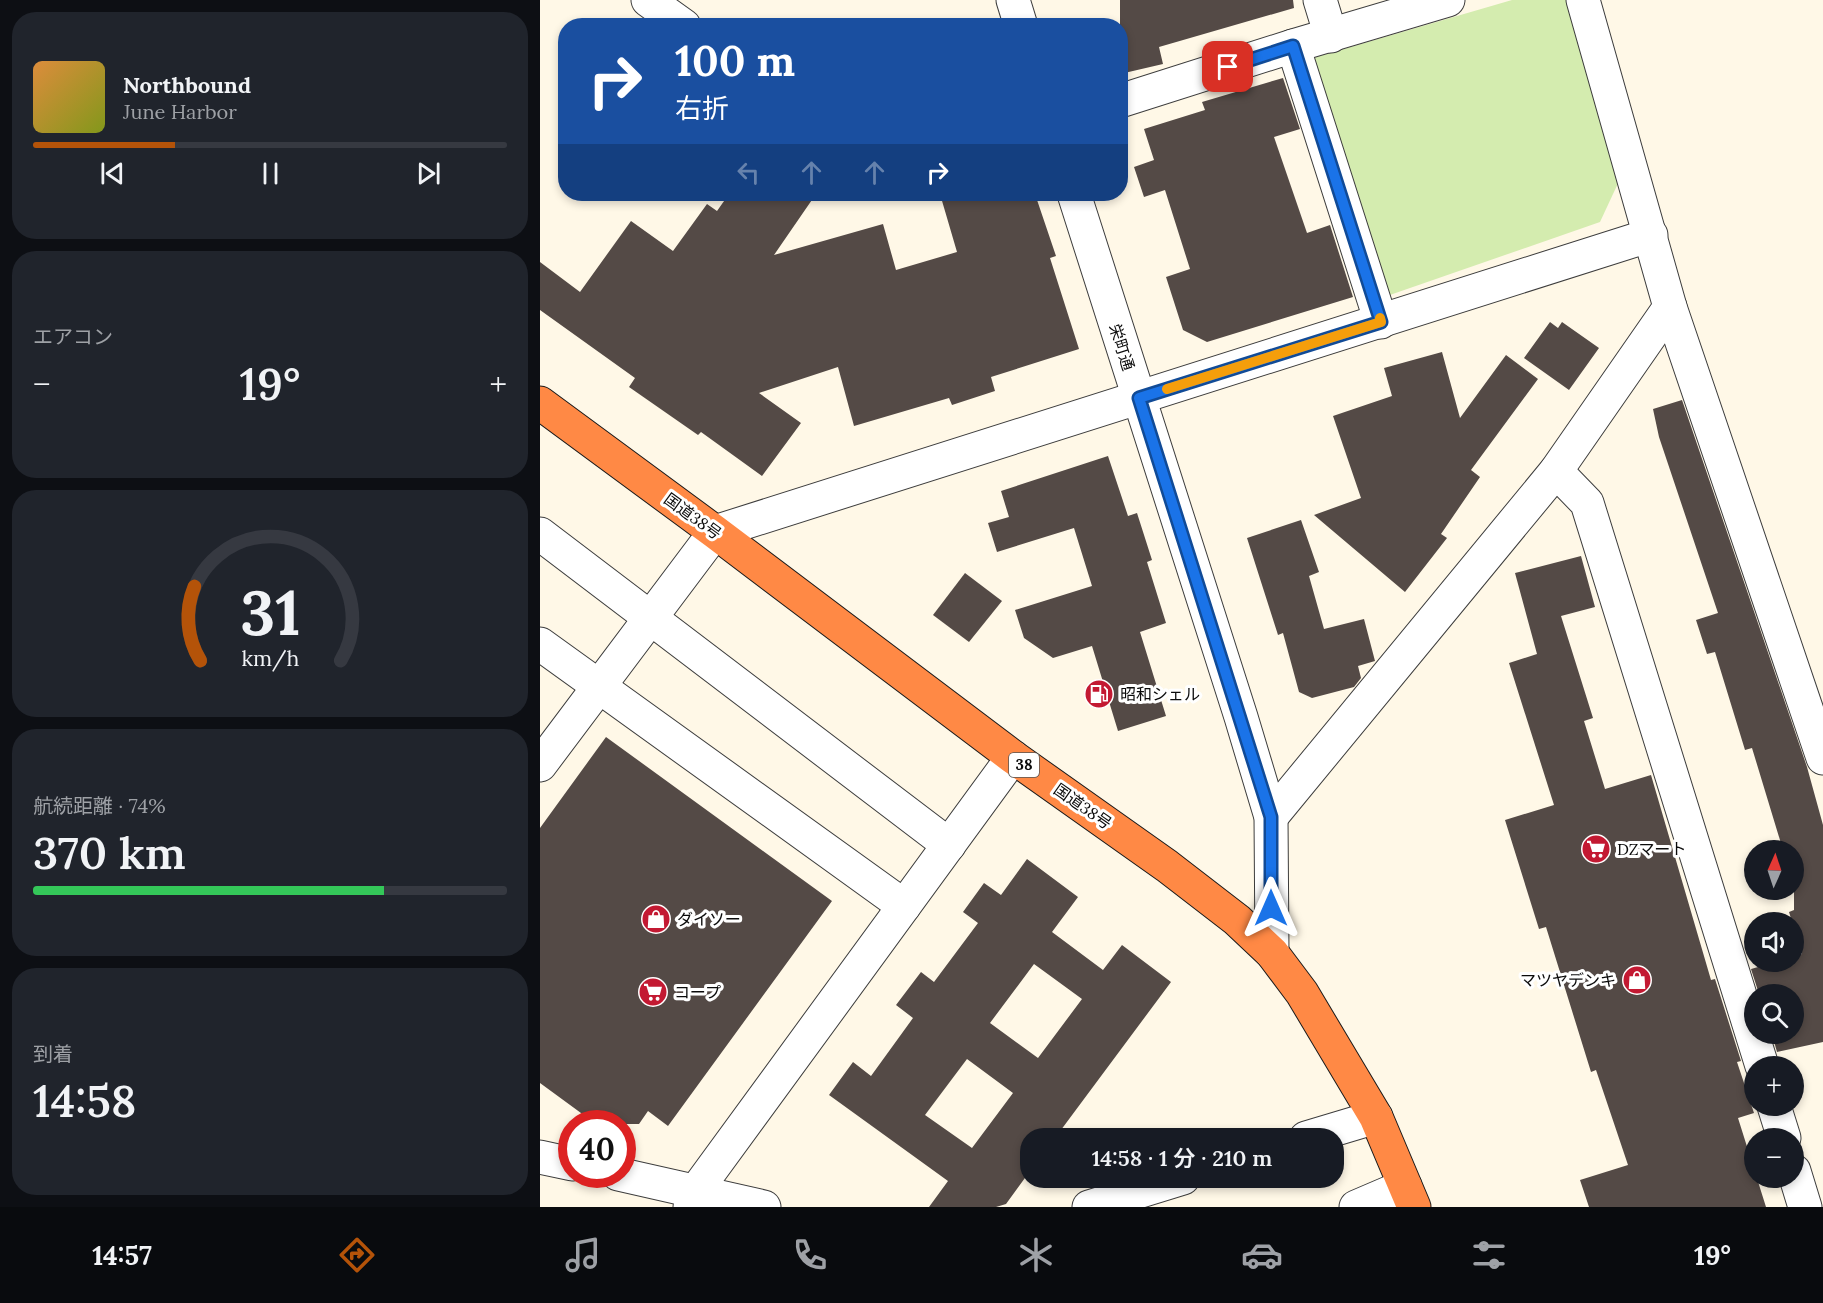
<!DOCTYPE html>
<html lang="ja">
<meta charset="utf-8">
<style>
:root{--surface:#171b24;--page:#20242c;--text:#f1f3f6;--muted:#9ea1a6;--line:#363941;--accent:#b45309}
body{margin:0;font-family:Lora,"Noto Sans JP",serif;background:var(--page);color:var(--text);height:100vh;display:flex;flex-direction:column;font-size:22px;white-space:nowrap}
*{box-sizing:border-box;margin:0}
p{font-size:20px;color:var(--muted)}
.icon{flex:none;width:33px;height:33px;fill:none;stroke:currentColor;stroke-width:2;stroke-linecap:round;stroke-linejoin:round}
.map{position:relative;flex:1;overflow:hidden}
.sheet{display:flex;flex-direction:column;gap:12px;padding:12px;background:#0d0f14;width:540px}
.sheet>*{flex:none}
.guide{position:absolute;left:18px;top:18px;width:570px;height:183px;border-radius:24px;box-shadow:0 3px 9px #0003;background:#1a4fa0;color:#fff;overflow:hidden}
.needle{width:39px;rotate:3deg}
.controls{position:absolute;left:1204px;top:840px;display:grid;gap:12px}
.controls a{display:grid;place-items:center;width:60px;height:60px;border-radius:50%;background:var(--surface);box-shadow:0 3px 9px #0003;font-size:30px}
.speed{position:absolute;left:18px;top:1110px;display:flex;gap:12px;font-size:30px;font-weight:700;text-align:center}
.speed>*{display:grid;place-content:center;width:78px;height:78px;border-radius:50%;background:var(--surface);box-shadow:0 3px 9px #0003;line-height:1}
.speed .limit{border:9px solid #d22;background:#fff;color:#111}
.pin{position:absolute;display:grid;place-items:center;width:51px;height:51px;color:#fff;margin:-26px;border-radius:12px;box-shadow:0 3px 9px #0006}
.me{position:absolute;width:66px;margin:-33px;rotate:0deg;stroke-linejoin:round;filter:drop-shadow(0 0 4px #0008)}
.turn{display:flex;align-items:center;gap:21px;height:126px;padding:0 18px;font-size:27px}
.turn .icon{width:78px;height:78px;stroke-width:2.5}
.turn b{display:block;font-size:42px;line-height:51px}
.lanes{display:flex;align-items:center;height:57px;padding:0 18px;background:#0003;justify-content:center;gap:30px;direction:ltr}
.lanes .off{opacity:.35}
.big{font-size:45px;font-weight:600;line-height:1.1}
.sheet .tile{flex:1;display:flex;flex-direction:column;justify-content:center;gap:9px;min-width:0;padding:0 21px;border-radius:24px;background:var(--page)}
.sheet .dial{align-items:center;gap:0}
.dial svg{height:156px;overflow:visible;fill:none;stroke:var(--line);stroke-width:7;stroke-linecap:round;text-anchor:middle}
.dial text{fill:var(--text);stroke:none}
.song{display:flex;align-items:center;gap:18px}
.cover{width:72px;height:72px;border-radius:9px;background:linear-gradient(135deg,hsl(30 70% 55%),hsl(70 70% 35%))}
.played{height:6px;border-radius:3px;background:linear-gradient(90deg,var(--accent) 30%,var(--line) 30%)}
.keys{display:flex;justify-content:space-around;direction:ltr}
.heat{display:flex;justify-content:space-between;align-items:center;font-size:33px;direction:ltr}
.charge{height:9px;border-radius:4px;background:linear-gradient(90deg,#34c759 74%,var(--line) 0)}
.trip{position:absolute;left:480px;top:1128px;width:324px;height:60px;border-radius:24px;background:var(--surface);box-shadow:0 3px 9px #0003;font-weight:600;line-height:60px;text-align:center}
.tab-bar{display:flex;height:96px;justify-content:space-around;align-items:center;background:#090b0e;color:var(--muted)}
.tab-bar .icon{width:42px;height:42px}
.tab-bar .selected{color:var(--accent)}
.tab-bar b{font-size:27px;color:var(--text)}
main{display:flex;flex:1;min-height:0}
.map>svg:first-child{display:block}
</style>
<main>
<section class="sheet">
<div class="tile">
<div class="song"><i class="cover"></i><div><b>Northbound</b><p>June Harbor</p></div></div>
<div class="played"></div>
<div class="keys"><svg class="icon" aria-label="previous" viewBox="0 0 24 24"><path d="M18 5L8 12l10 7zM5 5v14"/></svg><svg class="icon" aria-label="pause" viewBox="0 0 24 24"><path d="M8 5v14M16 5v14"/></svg><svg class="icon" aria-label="next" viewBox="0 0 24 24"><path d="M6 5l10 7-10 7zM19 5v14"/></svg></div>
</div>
<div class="tile"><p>エアコン</p>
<div class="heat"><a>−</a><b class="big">19°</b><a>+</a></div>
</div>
<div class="tile dial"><svg viewBox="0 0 100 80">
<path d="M14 69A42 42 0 1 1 86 69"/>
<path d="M14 69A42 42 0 0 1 11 31" stroke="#b45309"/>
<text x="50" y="56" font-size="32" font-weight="700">31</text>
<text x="50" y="72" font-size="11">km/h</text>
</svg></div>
<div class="tile"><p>航続距離 · 74%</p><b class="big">370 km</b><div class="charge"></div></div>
<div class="tile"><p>到着</p><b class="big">14:58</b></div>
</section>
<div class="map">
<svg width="1283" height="1207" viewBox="0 0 1283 1207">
<rect width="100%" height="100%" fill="#fff8e7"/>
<path fill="#d4ecaf" d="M972,0H1027L1080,179L1060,222L847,296L773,58Z"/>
<g fill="#544a46" fill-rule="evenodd">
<path d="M580,0H753L754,8L619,47L623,64L580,74Z"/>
<path d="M743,78L760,129L734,137L767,233L790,225L813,297L667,342L643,330L626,277L650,269L625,190L604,197L594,167L614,160L604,129L665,110L662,102Z"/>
<path d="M189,194H276L234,255L343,224L356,270L417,252L400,194H495L516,256L510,258L539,349L451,377L455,391L412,405L409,398L314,426L298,367L219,393L261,423L222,476L161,432L158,435L89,387L95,378L0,310V262L40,292L91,221L133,251L167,204L177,211Z"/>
<path d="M1010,322L1018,328L1022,322L1059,348L1029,390L984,358Z"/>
<path d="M902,352L920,418L966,355L998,379L931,470L940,477L901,534L907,538L865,592L774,515L821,498L793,416L852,396L844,368Z"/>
<path d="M1142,400L1267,767L1283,825V1042L1237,1052L1232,1034H1254V994H1219L1211,969L1236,962H1254V956L1262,954L1249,912L1254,910V850H1243L1212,748L1205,750L1175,652L1167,654L1156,620L1178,613L1119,437L1113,409Z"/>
<path d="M568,456L588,516L597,513L612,560L607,562L626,623L600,632L626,716L578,731L552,646L513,658L484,638L475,610L552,586L534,528L457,552L448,523L469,517L461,491Z"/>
<path d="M761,520L779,572L769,576L784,629L824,619L835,661L818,666L821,678L814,687L772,698L759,692L743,633L738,635L707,538Z"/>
<path d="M1041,556L1055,607L1021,616L1053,718L1044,721L1065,789L1111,775L1171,980L1175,979L1201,1061L1197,1062L1214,1113L1198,1118L1226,1207H1049L1040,1180L1088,1165L1056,1070L1051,1072L1006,927L999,929L965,820L1014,805L969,663L997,654L975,573Z"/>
<path d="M425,573L462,601L429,642L393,615Z"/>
<path d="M66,737L292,901L128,1126L108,1111L99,1124H56L0,1083V828Z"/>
<path d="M487,859L538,897L512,932L563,970L582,945L631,982L515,1138H490V1171L466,1204L456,1207H389L408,1181L289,1095L313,1062L331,1076L373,1018L356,1005L381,972L394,982L438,923L423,912L444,883L461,895ZM494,964L542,999L498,1058L450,1023ZM427,1059L473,1093L432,1148L385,1115Z"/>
</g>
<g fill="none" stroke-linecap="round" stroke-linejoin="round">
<g stroke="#3d3d3d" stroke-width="35">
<g id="minor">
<path d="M108,0L144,26"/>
<path d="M473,0L481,26"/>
<path d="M780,0L791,36"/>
<path d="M1043,0L1130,307L1283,758"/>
<path d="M753,46L841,322"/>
<path d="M580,101L753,46L908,0"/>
<path d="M534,194L701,717L731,817L732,953"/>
<path d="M1016,471L1047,503L1222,1066"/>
<path d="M0,534L409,845"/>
<path d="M0,644L364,906"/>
<path d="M0,765L175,532L1111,235"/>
<path d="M731,817L1016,471L1130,307"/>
<path d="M1234,1106L1244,1138"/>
<path d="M766,1138L836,1117"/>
<path d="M0,1157L32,1164"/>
<path d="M1254,1171L1265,1207"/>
<path d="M78,1174L224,1207"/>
<path d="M150,1207L155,1192L473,757"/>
<path d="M549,1207L643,1178"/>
<path d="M816,1207L865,1186"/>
</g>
</g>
<g stroke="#1b1b1b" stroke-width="35">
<path id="highway" d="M0,403L175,532L473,757L627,866L697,920L732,953L762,993L836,1117L874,1207"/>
</g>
<use href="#minor" stroke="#fff" stroke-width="33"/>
<use href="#highway" stroke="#ff8945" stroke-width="33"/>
</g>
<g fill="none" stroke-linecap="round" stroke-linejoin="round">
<g stroke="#114b97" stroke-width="15">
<path id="route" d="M688,67L753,46L841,322L599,398L731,817V908"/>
</g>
<use href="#route" stroke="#1a73e8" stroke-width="10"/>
<path stroke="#f59e0b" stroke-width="10" d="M627,389L841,322L840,318"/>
</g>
<defs>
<g id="fuel-disc" transform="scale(1.5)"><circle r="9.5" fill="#c31932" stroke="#fff"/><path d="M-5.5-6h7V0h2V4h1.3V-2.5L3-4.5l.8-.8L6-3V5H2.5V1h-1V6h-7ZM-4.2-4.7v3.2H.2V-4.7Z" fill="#fff"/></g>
<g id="supermarket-disc" transform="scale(1.5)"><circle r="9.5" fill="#c31932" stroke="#fff"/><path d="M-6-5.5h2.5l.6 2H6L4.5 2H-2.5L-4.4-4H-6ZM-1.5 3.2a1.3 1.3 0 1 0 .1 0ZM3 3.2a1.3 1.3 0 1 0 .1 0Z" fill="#fff"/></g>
<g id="shop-disc" transform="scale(1.5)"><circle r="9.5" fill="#c31932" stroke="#fff"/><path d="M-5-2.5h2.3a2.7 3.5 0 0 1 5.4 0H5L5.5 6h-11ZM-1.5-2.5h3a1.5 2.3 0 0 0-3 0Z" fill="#fff"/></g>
</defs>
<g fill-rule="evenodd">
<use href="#fuel-disc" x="559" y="694"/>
<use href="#supermarket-disc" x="1056" y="849"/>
<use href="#shop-disc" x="116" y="919"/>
<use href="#shop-disc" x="1097" y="980"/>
<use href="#supermarket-disc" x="113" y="992"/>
</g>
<g text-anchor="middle" stroke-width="6" stroke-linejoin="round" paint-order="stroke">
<rect fill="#fff" stroke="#545454" stroke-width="1.5" x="469" y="753" width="30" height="24" rx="4.5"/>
<g font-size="15" font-weight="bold" fill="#0a0a0a">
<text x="484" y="770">38</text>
</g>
<g font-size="16" fill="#0a0a0a" stroke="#fff">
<text transform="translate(582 347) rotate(72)" y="6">栄町通</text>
<text transform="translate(153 516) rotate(36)" y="6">国道38号</text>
<text transform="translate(543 806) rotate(35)" y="6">国道38号</text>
</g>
<g font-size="16" fill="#0a0a0a" stroke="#fff" text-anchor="start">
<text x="580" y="700">昭和シェル</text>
<text x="1077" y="855">DZマート</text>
<text x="137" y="925">ダイソー</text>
<text x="1076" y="986" text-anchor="end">マツヤデンキ</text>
<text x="134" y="998">コープ</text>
</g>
</g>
</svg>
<div class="controls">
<a><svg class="needle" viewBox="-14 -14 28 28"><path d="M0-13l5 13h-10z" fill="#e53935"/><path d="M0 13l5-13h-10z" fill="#9ea1a6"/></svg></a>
<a><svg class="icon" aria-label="sound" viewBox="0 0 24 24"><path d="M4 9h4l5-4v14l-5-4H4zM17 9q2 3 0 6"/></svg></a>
<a><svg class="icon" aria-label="search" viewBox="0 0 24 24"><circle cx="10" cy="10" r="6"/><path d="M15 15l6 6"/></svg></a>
<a>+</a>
<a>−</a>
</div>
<div class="speed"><div class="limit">40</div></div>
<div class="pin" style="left:688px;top:67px;background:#d93025"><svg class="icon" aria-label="arrive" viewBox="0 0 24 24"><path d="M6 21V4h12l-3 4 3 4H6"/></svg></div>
<svg class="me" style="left:731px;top:908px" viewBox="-20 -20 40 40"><path d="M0-17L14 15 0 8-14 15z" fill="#1a73e8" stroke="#fff" stroke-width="4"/></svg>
<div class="trip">14:58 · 1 分 · 210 m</div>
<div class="guide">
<div class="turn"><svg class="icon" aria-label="right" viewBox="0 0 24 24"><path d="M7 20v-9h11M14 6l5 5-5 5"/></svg><div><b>100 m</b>右折</div></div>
<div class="lanes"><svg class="icon off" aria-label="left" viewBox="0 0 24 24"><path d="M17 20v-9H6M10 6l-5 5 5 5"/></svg><svg class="icon off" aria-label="ahead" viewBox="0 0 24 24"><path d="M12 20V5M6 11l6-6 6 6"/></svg><svg class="icon off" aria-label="ahead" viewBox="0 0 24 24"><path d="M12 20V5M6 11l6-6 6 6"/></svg><svg class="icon" aria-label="right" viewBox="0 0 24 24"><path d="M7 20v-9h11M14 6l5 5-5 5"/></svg></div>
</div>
</div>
</main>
<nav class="tab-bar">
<b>14:57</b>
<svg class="icon selected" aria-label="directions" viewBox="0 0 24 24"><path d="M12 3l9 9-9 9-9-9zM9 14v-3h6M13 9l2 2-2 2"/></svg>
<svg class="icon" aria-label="music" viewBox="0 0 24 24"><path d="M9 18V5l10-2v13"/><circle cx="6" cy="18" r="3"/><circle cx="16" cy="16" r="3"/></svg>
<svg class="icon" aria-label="phone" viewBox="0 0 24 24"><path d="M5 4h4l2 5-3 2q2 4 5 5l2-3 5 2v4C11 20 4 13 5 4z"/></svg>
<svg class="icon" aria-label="climate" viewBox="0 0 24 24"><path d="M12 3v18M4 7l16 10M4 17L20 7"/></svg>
<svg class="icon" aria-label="car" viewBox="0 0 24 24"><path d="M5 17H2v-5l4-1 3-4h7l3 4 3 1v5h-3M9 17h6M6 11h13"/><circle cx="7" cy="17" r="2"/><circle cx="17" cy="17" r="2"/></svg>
<svg class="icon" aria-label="filters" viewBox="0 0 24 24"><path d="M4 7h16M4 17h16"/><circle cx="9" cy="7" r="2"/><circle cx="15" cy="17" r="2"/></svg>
<b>19°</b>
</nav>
